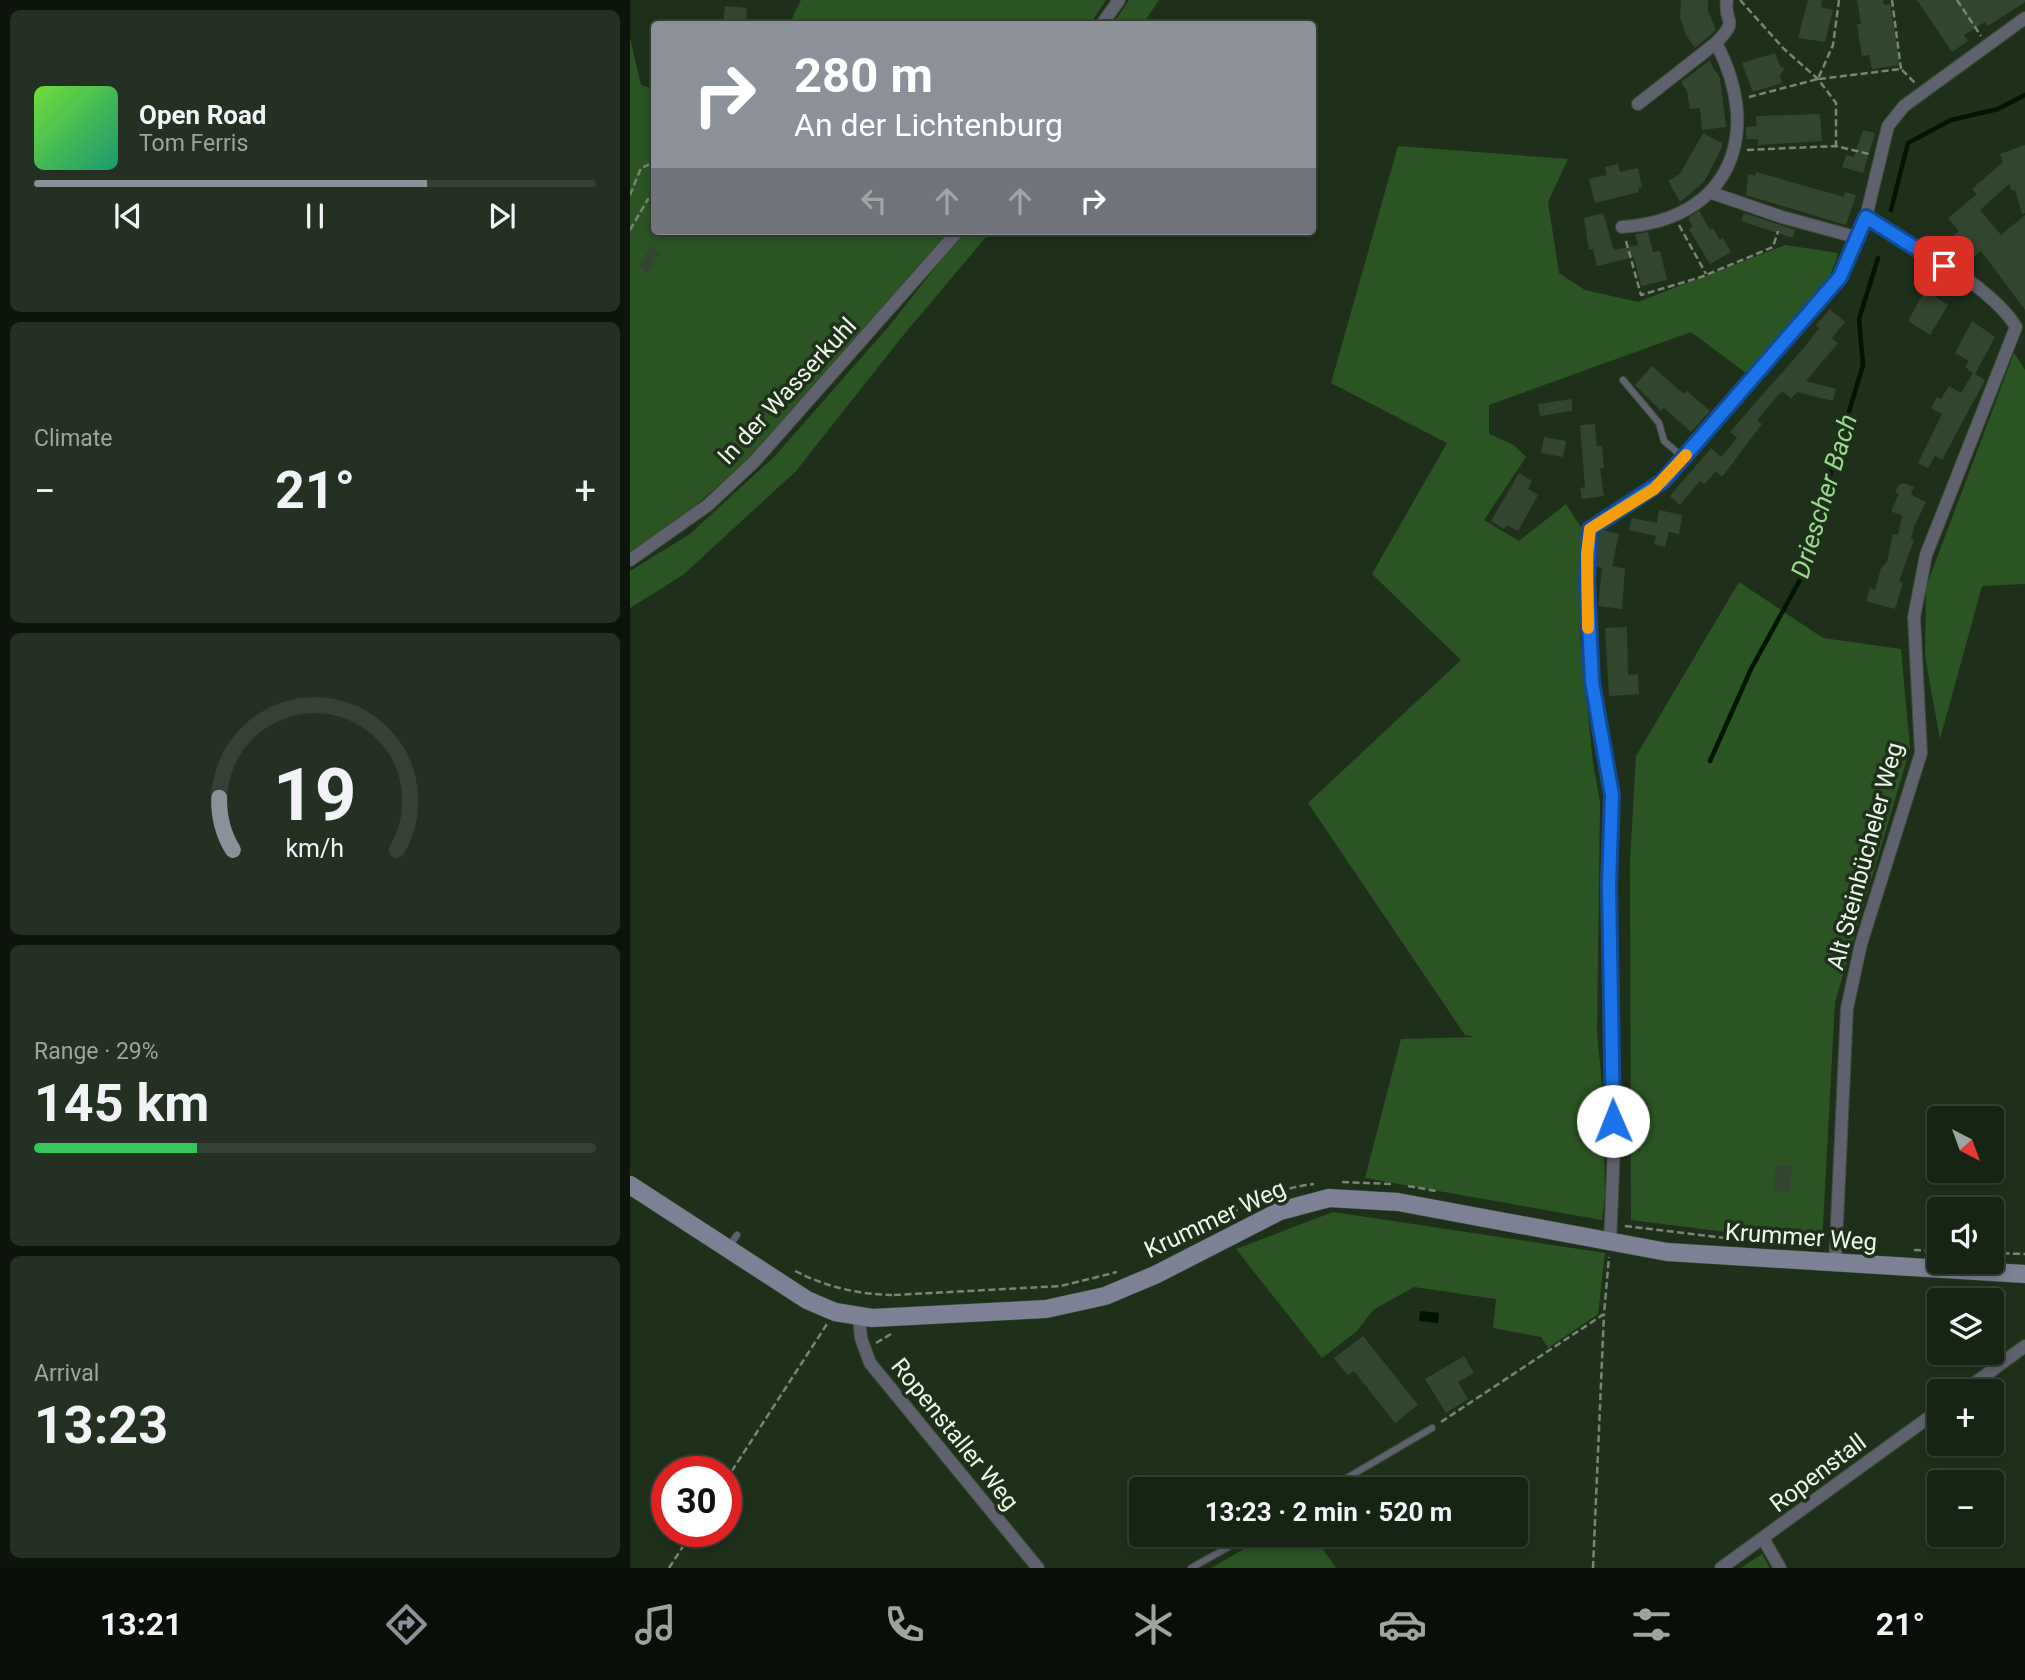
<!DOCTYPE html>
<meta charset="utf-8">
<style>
:root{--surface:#162414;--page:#233022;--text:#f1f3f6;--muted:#9ea4a0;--line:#354134;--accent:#8c9099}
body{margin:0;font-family:Roboto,sans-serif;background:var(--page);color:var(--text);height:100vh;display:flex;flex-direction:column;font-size:26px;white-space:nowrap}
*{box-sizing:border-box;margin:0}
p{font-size:23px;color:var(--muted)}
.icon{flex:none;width:38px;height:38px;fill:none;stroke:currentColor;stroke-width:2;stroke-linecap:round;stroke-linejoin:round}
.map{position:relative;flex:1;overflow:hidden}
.panel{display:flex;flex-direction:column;gap:10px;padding:10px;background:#0c140b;width:630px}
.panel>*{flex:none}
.hud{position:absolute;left:21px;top:21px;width:665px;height:214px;border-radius:7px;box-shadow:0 4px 10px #0003,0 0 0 2px var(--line);background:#8c9099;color:#fff;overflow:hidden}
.needle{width:46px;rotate:139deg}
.fabs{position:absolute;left:1297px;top:1106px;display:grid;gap:14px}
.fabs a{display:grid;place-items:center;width:77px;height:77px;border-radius:7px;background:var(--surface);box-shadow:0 4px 10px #0003,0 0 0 2px var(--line);font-size:35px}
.speed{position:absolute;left:21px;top:1456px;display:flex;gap:14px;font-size:35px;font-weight:700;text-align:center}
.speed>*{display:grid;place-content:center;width:91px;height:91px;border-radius:50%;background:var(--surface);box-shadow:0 4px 10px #0003,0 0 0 2px var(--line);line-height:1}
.speed .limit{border:10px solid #d22;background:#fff;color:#111}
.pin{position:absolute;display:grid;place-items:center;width:60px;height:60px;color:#fff;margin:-30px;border-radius:14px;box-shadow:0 4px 10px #0006}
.me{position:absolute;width:77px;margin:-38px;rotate:359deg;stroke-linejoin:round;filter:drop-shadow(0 0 5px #0008)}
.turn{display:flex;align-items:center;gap:24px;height:147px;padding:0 28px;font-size:32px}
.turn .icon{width:91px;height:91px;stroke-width:2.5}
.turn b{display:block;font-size:49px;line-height:60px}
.lanes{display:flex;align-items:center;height:66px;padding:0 28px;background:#0003;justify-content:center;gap:35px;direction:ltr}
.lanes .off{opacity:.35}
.big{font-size:52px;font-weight:700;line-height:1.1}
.panel .tile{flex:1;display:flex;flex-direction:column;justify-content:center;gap:10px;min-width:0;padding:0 24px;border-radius:10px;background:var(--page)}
.panel .dial{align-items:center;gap:0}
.dial svg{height:182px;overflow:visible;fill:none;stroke:var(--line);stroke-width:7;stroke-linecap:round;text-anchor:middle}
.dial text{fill:var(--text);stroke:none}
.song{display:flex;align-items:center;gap:21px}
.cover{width:84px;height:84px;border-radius:10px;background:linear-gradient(135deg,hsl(100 70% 55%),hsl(160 70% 35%))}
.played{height:7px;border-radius:4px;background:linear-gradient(90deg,var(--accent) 70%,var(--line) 70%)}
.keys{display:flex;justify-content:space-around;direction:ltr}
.heat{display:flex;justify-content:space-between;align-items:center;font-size:38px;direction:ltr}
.charge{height:10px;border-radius:5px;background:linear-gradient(90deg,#34c759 29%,var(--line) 0)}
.trip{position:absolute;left:499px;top:1477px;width:399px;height:70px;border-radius:7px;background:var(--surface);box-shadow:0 4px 10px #0003,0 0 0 2px var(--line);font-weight:700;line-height:70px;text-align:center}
.dock{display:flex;height:112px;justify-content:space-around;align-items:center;background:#090e08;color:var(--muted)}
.dock .icon{width:49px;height:49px}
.dock .active{color:var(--accent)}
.dock b{font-size:32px;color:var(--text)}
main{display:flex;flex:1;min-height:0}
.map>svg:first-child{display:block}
</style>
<main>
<section class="panel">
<div class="tile">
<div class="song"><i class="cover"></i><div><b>Open Road</b><p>Tom Ferris</p></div></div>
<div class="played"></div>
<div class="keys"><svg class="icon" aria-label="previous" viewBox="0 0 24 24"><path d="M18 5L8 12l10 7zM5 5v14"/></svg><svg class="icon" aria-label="pause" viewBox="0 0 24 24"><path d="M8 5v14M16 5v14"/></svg><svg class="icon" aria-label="next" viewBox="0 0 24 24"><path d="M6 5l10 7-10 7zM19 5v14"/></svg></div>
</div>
<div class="tile"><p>Climate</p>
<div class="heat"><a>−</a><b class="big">21°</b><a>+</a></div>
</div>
<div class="tile dial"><svg viewBox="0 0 100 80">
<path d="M14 69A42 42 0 1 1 86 69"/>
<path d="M14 69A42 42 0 0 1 8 46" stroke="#8c9099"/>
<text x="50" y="56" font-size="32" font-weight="700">19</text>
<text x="50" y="72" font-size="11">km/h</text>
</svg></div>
<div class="tile"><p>Range · 29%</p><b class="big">145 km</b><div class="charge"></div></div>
<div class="tile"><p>Arrival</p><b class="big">13:23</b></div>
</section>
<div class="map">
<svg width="1395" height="1568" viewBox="0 0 1395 1568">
<rect width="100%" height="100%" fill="#1e301a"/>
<g fill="#2a5522">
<path d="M171,0H476L460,24H163L161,21Z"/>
<path d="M499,0H529L513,24H483Z"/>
<path d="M0,38L11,85L24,89V231H319L113,464L34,533L0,555Z"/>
<path d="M768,146L938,159L918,202L929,273L955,290L1008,302L1155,245L1208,253C1197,300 1148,338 1116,373L1061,332L859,405V434L884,445L896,457L854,520L889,541L936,504L952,529L950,636L963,763L970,802L967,1033L973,1095L975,1195L972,1220L735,1178L771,1039L845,1037L835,1035L678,803L831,660L742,574L817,443L701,383Z"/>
<path d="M334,231H361L271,338L166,471L53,575L0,608V571L60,534L145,456L260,325Z"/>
<path d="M1384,353L1395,370V584L1352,586L1310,739L1295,656L1296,587Z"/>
<path d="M1109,582L1193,638L1271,649L1280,749L1205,1002L1192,1244L1001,1220L1000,861L1006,756Z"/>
<path d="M703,1212L975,1253L968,1314L918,1348L911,1337L863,1328L866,1299L784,1287L743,1310L727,1331L692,1358L606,1249Z"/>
<path d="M638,1535H683L706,1568H581Z"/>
<path d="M1132,1554L1140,1568H1111Z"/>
</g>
<path fill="#001400" d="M790,1311L809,1313L808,1323L789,1321Z"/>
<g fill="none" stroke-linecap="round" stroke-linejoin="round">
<g stroke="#001400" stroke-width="4.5">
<path d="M1261,210L1278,143L1321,120L1368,109L1395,95"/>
<path d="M1080,761L1121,669L1176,569L1197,485L1233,365L1229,319L1248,258"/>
</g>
</g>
<g fill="#32462f">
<path d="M1051,0H1078V11L1086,30L1065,48L1056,35L1050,18Z"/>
<path d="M1178,0H1192L1191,7L1203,10L1195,42L1168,38Z"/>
<path d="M1227,0H1253L1254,5L1260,4L1270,65L1242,69L1239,55L1232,56L1227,24H1231Z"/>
<path d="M1287,0H1395V2L1358,26L1355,22L1334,35L1338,41L1322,52Z"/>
<path d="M95,6L117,8L115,24H93Z"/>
<path d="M1145,53L1150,66L1154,69L1150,76L1152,83L1123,92L1112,63Z"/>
<path d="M1079,61L1090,78L1096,127L1072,130L1070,108L1060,109L1057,91L1051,82Z"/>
<path d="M1190,114L1192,141L1128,145V139H1116V127L1127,126L1126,116Z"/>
<path d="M1233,130L1245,133L1233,173L1212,167L1216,155L1224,157Z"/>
<path d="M1073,133L1092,143V147L1074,182L1050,202L1038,181L1050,174Z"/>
<path d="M1395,145V213L1392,214L1385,190L1382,191L1379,184L1350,210L1371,235L1395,215V310L1351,251L1339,260L1320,238L1329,231L1318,218L1347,194L1342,189L1373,162L1370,154Z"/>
<path d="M988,164L990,172L1008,168L1012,187L1008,188L1009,192L965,203L959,179L977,175L975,167Z"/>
<path d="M1126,172L1214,197L1215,192L1226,195L1216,225L1116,195L1118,174L1125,176Z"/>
<path d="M1069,211L1080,230L1083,228L1090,240L1093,238L1101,252L1080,264L1059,229L1063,227L1058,218Z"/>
<path d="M973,213L984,250L1008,245L1005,234L1018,232L1023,252L1030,251L1037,280L1011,286L1004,257L967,266L963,249L959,250L954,218Z"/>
<path d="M1114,213L1165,230L1163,238L1111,221Z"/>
<path d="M21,246L30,253L17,273L8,267Z"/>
<path d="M1295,290L1318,305L1300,335L1278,321Z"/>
<path d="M1200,309L1215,322L1202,338L1208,343L1176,381L1206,389L1203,401L1167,392L1161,399L1152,391L1127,420L1132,424L1092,477L1086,471L1075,484L1070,481L1050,505L1040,496L1081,448L1091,457L1107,438L1112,442L1100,432L1177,344L1189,328L1186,325Z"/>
<path d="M1342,321L1365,337L1345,374L1355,380L1312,460L1305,456L1298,468L1288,463L1312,414L1301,408L1307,397L1311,399L1319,386L1331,393L1343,373L1335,367L1339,361L1325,353Z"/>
<path d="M1022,366L1054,394L1057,391L1080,411L1061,432L1034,408L1031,411L1005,385Z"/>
<path d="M942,399V411L910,416L908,404Z"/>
<path d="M965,424L967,446H972L974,468H970L974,496L952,499L950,488L955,487L950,425Z"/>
<path d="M914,437L936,441L933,457L911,453Z"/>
<path d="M889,473L902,481L898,489L908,495L888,531L877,525L874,529L861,521Z"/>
<path d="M1274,483L1284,487L1281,493L1283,496L1296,502L1284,527L1281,539L1284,540L1269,581L1273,583L1265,609L1236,601L1240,588L1245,590L1251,568L1257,562L1263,534L1268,535L1272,516L1261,511L1269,494L1265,492L1269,485Z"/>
<path d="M1029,510L1052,515L1049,534L1039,532L1035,547L1024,544L1026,536L999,530L1002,518L1027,523Z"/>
<path d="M972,530L989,534L982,566L995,569L992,609L968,606L972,568L967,567L966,539Z"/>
<path d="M997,627L998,675L1008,674L1009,694L979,696L975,628Z"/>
<path d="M1145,1165L1162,1166L1160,1192L1144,1191Z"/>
<path d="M733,1336L788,1405L765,1423L724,1371L718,1375L704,1358Z"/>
<path d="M834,1356L844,1373L828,1382L838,1399L816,1413L795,1379Z"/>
</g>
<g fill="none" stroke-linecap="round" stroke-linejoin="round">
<g stroke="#3b4c37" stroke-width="8">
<g id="lane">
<path d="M993,380L1029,423L1034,441L1053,457"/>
<path d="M98,1248L107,1235"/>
<path d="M698,1489L802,1428"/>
<path d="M561,1568L620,1535"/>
</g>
</g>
<g stroke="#3b4c37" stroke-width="14">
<g id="street">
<path d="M472,24L489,0"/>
<path d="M1008,104L1086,43"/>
<path d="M1082,193L1152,217L1229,238"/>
<path d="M992,227C1100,220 1134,134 1086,43C1111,17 1093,25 1097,0"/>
<path d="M0,560L78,505L124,462L328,231"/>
<path d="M980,1244L984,1146L979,885L982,795L962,682L957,536L967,523L1033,481L1210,277L1236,217L1258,126L1274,106L1395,18"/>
<path d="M1205,1265L1217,1008L1231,944L1291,753L1284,617L1296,555L1386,327C1362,286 1278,242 1236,217"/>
<path d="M229,1317L231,1338L240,1363L408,1568"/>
<path d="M1334,1391L1395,1346"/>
<path d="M1134,1540L1150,1568"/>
<path d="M1091,1568L1309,1410"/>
</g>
</g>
<g stroke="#3b4c37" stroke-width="19">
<path id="secondary" d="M0,1185L177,1300L205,1312L242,1318L416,1309L475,1296L525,1275L650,1211L699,1198L768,1202L1037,1252L1395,1274"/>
</g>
<g stroke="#778674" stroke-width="2.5" stroke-dasharray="7 3.5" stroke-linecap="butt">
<path d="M1110,0L1154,49L1188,79L1206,103V146"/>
<path d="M1262,0L1271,69"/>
<path d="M1327,0L1351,36"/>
<path d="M1189,79L1271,69L1285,83"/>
<path d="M1119,97L1188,79L1203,45L1209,0"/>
<path d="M1117,150L1206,146L1239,154"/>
<path d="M0,195L11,168L24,162"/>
<path d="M1049,225L1076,274"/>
<path d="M0,230L18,199L24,202"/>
<path d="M996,241L1011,295L1071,277L1143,247L1148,231"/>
<path d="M712,1182L761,1184"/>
<path d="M778,1186L806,1191"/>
<path d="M995,1226L1096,1238"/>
<path d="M1284,1250L1309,1251"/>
<path d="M1362,1253L1395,1254"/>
<path d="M519,1259C567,1233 630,1189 684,1184"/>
<path d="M165,1271C197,1287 226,1294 262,1295"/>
<path d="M264,1295L431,1286L487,1272"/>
<path d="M246,1343L261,1334"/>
<path d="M811,1422L974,1314L979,1257"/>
<path d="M96,1480L197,1324"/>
<path d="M39,1568L63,1531"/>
<path d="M963,1568L974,1314"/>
</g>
<use href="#lane" stroke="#5f626e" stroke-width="6"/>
<use href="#street" stroke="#5f626e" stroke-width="12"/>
<use href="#secondary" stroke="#7d8195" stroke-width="18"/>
</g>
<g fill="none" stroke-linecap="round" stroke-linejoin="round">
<g stroke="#114b97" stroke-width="18">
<path id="route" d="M983,1121L979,885L982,795L962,682L957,582L960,529L1033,481L1210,277L1236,217L1314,266"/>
</g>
<use href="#route" stroke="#1a73e8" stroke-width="12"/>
<path stroke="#f59e0b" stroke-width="12" d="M958,628L957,554L960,529L1024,489L1056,455"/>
</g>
<g text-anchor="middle" stroke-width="7" stroke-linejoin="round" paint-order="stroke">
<g font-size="24" fill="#ecf8ea" stroke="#1e301a">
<text transform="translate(157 391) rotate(-47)" y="8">In der Wasserkuhl</text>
<text transform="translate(1235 856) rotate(-75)" y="8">Alt Steinbücheler Weg</text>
<text transform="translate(585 1219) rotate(-25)" y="8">Krummer Weg</text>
<text transform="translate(1171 1237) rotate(4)" y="8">Krummer Weg</text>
<text transform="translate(325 1434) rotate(51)" y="8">Ropenstaller Weg</text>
<text transform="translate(1188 1473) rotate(-37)" y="8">Ropenstall</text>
</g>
<g font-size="26" font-style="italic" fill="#97db8b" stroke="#1e301a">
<text transform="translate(1194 496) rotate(-73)" y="9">Driescher Bach</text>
</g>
</g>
</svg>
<div class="fabs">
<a><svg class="needle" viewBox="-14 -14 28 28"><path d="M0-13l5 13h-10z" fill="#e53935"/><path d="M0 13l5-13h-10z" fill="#9ea4a0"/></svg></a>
<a><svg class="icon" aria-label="sound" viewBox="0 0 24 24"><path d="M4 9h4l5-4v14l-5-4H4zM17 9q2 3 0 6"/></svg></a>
<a><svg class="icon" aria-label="layers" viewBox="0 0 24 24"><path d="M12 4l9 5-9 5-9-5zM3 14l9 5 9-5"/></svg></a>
<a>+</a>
<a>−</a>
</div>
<div class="speed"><div class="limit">30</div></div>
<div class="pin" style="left:1314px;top:266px;background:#d93025"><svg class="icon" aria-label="arrive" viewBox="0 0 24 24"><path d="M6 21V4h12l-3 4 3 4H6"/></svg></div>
<svg class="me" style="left:983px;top:1121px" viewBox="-20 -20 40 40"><circle r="19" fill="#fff"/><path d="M0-13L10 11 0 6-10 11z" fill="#1a73e8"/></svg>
<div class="trip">13:23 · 2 min · 520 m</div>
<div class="hud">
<div class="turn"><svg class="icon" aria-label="right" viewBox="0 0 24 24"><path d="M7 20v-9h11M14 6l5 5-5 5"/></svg><div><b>280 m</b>An der Lichtenburg</div></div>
<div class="lanes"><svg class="icon off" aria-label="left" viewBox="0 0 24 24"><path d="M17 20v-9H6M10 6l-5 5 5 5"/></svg><svg class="icon off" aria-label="ahead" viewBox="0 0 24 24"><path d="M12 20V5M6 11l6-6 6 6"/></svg><svg class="icon off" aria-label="ahead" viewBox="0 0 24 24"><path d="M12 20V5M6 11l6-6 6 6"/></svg><svg class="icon" aria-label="right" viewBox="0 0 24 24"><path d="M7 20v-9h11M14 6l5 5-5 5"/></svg></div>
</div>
</div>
</main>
<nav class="dock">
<b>13:21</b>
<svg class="icon active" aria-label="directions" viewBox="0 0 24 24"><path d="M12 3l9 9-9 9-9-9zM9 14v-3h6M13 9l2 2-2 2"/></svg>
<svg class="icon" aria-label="music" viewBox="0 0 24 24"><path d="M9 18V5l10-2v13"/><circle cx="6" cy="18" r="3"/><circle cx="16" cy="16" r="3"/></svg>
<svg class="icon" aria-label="phone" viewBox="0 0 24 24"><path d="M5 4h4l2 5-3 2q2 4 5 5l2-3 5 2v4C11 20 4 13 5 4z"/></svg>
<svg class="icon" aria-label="climate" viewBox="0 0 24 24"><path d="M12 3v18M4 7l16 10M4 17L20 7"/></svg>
<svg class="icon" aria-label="car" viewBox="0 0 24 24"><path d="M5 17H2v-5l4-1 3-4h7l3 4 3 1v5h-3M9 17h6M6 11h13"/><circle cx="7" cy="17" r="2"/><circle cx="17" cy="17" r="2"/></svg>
<svg class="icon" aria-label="filters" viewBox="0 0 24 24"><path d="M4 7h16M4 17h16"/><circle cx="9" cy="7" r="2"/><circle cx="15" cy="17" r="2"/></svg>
<b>21°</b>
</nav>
